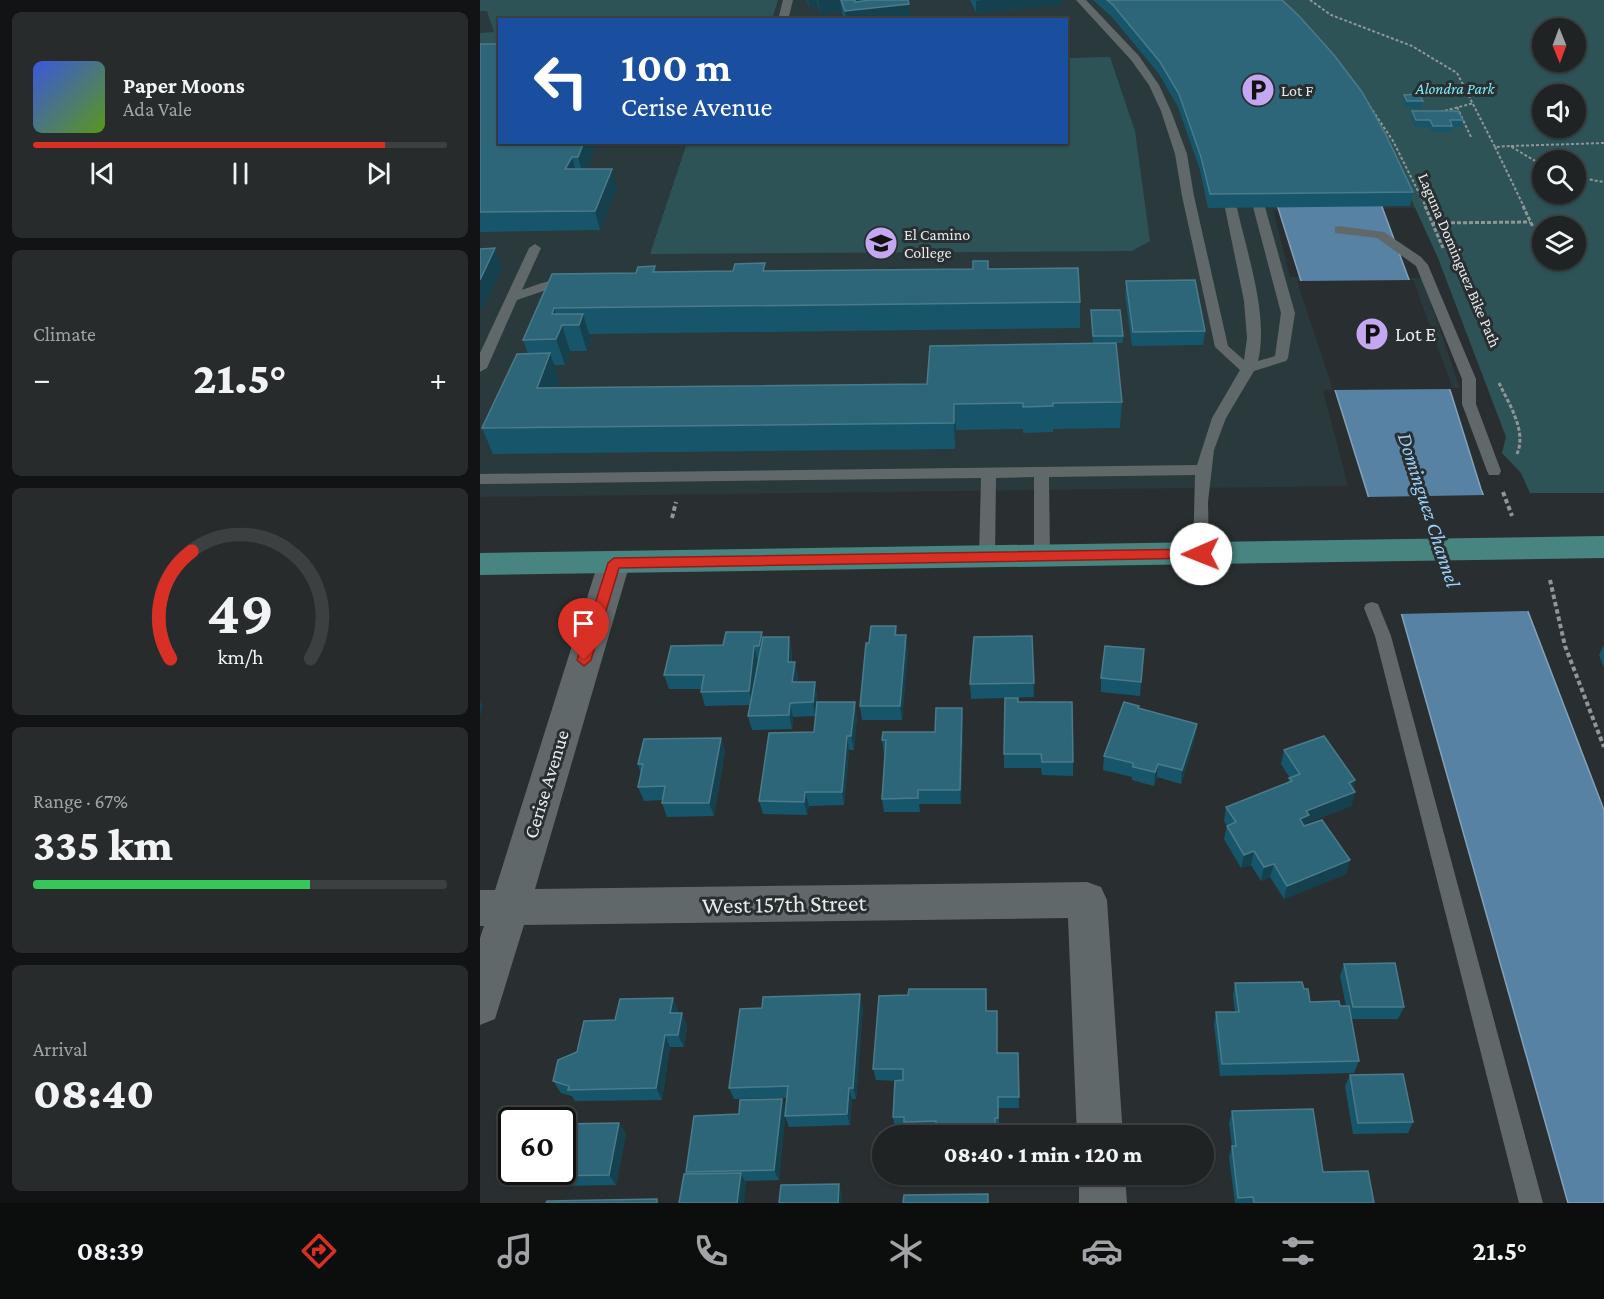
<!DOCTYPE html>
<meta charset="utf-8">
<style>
:root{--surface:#1f2324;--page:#272b2c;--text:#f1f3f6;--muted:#a1a4a6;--line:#3c4041;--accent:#d93025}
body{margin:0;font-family:"Crimson Pro",serif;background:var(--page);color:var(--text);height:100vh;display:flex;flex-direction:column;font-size:22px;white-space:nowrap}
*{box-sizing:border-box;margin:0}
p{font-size:20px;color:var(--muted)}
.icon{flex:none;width:33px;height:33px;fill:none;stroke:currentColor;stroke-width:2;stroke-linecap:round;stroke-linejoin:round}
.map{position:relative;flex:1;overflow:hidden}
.drawer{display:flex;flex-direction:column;gap:12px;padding:12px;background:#111314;width:480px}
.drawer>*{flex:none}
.banner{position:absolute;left:18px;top:18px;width:570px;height:126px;border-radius:0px;box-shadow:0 2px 4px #0004,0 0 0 2px var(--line);background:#1a4fa0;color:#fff;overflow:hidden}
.needle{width:39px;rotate:179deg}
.tools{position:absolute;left:1052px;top:18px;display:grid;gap:12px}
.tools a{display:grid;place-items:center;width:54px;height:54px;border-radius:50%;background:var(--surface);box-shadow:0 2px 4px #0004,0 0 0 2px var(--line);font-size:30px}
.speed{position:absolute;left:18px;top:1107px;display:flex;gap:12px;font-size:30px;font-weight:700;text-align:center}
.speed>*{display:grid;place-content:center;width:78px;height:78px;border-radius:50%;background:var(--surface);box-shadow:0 2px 4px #0004,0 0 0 2px var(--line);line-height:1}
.speed .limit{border:3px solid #111;border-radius:9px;background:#fff;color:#111}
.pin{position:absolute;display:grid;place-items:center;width:51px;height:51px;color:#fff;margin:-62px -26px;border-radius:50% 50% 50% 0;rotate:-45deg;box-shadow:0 0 6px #0007}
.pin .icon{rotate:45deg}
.me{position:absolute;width:66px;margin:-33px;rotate:269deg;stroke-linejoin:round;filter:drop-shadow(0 0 4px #0008)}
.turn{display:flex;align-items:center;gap:21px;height:126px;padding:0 24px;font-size:27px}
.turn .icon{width:78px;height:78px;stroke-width:2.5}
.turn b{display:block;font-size:42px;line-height:51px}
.big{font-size:45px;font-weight:800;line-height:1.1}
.drawer .widget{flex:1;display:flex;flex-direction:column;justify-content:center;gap:9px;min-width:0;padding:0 21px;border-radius:9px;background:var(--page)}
.drawer .dial{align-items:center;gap:0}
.dial svg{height:156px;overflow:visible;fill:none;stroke:var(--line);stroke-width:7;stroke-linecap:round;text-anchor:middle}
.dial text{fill:var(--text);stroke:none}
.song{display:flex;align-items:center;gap:18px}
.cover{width:72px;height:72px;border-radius:9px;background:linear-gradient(135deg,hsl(230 70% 55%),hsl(90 70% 35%))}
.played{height:6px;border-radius:3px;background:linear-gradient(90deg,var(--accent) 85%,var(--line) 85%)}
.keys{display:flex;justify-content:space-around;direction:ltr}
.heat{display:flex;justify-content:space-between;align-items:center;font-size:33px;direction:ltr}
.charge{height:9px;border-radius:4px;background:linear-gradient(90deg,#34c759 67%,var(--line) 0)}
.trip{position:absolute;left:392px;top:1125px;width:342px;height:60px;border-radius:30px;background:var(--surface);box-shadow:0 2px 4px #0004,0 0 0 2px var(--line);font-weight:800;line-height:60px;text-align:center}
.menu{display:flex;height:96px;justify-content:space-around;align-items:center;background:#0c0e0e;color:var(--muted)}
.menu .icon{width:42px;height:42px}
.menu .on{color:var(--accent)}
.menu b{font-size:27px;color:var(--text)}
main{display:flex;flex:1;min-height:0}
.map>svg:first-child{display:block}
</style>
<main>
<section class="drawer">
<div class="widget">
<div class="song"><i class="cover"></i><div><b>Paper Moons</b><p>Ada Vale</p></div></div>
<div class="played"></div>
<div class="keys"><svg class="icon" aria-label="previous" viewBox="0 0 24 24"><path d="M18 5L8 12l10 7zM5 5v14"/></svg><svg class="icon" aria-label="pause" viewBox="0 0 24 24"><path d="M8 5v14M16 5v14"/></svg><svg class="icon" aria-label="next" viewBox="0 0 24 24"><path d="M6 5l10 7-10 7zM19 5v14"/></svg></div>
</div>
<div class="widget"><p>Climate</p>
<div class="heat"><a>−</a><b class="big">21.5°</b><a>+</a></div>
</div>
<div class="widget dial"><svg viewBox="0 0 100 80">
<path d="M14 69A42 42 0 1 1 86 69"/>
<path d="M14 69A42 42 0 0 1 25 14" stroke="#d93025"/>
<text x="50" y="56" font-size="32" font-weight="700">49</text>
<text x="50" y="72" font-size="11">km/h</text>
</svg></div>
<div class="widget"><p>Range · 67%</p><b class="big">335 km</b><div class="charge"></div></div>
<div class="widget"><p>Arrival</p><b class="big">08:40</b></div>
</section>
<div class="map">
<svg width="1124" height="1203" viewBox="0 0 1124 1203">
<rect width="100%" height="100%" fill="#292f30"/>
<path fill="#2a393b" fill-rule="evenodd" d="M0,0H793L906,144L936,208L793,210L810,277L942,278L980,388L843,390L868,486L0,497ZM20,20H586V142H20Z"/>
<g fill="#2d5357" fill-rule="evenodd">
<path d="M0,0H298L292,19L20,20L19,50H0V33L14,32L7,11H0Z"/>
<path d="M793,0H1124V493H1050L1041,473L1022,453L1026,437L958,258L906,144ZM1062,28H1095V62H1062ZM1062,94H1095V128H1062ZM1062,160H1095V194H1062ZM1062,226H1095V260H1062Z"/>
<path d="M630,57L655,131L670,241L652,251L170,254L207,143L586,142L587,58Z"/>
</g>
<path fill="#5882a4" stroke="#83a2ba" stroke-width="1.5" d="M775,134L898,196L971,393L1001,489L1124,810V1203H1088L887,492Z"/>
<g fill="#292f30">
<path d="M933,280L973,389L853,390L817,281Z"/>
<path d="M1006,495L1050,611L918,614L886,497Z"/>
</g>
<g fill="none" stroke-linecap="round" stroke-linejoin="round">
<g stroke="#909596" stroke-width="2" stroke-dasharray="3 2" stroke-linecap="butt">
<path d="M830,0L851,15L932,46L977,73L1015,147L1030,146L1062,165"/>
<path d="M561,20L584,17"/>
<path d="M873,81L913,141L946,207"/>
<path d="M977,107L991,137"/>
<path d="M960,112L994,103"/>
<path d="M1031,146L1124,143"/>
<path d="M1015,147L1044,207"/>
<path d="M1095,177L1124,182"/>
</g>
<g stroke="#909596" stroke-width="3" stroke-dasharray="4 2" stroke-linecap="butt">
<path d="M945,206L963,248"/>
<path d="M1043,206L1053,227"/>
<path d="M953,223L1050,222"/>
<path d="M1019,383C1029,404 1047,431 1037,454"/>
</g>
<g stroke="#909596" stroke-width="4" stroke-dasharray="4.5 3" stroke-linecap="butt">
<path d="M1023,492L1032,516"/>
<path d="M192,518L196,502"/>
<path d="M1070,580L1085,646L1124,747"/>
</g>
<g fill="#616869" fill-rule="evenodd">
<path d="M303,0H313L308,20H298Z"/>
<path d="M596,0H606L659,56L679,85L691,111L707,154L714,196L748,346L764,360L767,338L764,301L745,208L747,205H755L757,208C767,253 789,316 778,361L795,356L801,313L773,207L775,204L779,203L785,207L815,313L808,358L806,361L774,371L746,418L734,450L728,502L729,554L727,558H715L713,554L715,475L569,477L570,556L568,560H556L554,556V477L516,478L515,557L513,561H501L499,557L501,478L0,484V474L717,465L732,418L760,370L735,347L702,196L695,154L681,111L669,85L651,60Z"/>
<path d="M859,226L904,232L941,257L948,265L996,379V404L1021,471L1019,475H1009L1007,471L982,404V379L936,266L897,238L855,233V227Z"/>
<path d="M55,244L61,248L42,290C56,285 83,273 95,284L89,288L69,289L37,300L7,368L0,372V353L49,248Z"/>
<path d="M892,602L898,604L911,636L1063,1203H1039L895,636L884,608L886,604Z"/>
</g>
<g fill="#616869" fill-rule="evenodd">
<path d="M134,552L145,555L150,563L55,889L607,882L621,887L627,900L643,1136H597L588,918L44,925L15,1019L0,1025V938L4,926H0V890H15L118,563L123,555Z"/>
<path d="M599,1174H645L647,1203H599Z"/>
</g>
<path fill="#488580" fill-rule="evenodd" d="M1124,536V558L0,575V553Z"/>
</g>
<g fill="#17566a">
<path d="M327,0H428L430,20H364L362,12L340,14L338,6L329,7Z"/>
<path d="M490,0H581V5L496,13Z"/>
<path d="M613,0H802L933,192L930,206L728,208L720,170L698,107L679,74L632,17Z"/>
<path d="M0,44L117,142L106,169L137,189L120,230L0,232Z"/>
<path d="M924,95L943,101L941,108H926L923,101Z"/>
<path d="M932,111L983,120L981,127H972L971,132H951L949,127H935L931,117Z"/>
<path d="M175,266L176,272L508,269L600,302V328L109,334L111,340L107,351H90L85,365H74L79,379L76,388L642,402L640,428L573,429V432L543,433V429L476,430L475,449L13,454L2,428L48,354L43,340L72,274L156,273Z"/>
<path d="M646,281L725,331L723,345L652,346L645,295Z"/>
<path d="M611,310L643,336V343H613Z"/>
<path d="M416,626L417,635L428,649L422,720H382L380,706L389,643Z"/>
<path d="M282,632L283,638L312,651V662L318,676L317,682H335L337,696L335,716L313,717L312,729L272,730L268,716L270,705L225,706L221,692V689H189L184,675Z"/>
<path d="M552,636L554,697L491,699L490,684Z"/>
<path d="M1124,645V668L1119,655Z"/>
<path d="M664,649L660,696L621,692V678Z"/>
<path d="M538,702L593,762V776L562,775L561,768H524V754Z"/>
<path d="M482,708L483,722L481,804H439L440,812H404L402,799L405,754H404L402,740L455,732Z"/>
<path d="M377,716L374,750H369L364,805L329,806L327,815L283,814L279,801L334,732Z"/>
<path d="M717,724L715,738L701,784L677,777L674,786L652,780V777L623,770L624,756Z"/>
<path d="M241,738L245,751L234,816L187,817L182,803V800L164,801L158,787L161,774L158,764Z"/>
<path d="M804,750L875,780L873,789L875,792L871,806L827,823L826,825L870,860L866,874L804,899L790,877L781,881L771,865L761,868L744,839L747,826L744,821L746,807L808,783L810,778L801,764Z"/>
<path d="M864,964L924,1007L918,1019H871L879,1061L874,1073L740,1076L734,1024L736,1012H755L753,996L755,983L824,989L830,1002L860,1006H866L860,976Z"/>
<path d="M193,998L198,1010V1013L207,1025L204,1047H190L182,1100L95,1101L92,1096L81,1093L73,1081L97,1052L135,1020Z"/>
<path d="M507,1001V1011L518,1023L517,1053H538L539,1108H519V1129H515V1136H456V1132L426,1133L425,1128H415L413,1117L419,1081L396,1080L393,1069Z"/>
<path d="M383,1007L376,1099H372L370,1125L309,1127L305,1116L299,1180L265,1181L266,1184L207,1174L206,1172L259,1114L302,1099L306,1110L307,1098L254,1099L249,1088Z"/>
<path d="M870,1075L933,1122L928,1133L873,1134L865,1086Z"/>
<path d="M752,1111L843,1172L894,1203H755L749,1157L752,1146L749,1123Z"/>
<path d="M139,1123L146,1134L136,1185L76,1186L68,1176Z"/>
<path d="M455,1174H514V1179L456,1180Z"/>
</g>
<g fill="#15404d">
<path d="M328,0H337L338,6L329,7Z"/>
<path d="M338,0H360L362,12L340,14Z"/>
<path d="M373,0H424L429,4L430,20H366L365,11Z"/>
<path d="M502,0H581V5L496,13V1Z"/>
<path d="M104,142H117L103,176L98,157Z"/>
<path d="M92,157L97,176L85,169Z"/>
<path d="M132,169L137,189L120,230L115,211Z"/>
<path d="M15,248L22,268L2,311L0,305V280Z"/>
<path d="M74,308L81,328L82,325L90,351L85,365L76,339L72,314Z"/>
<path d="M103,314L111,340L107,351L99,325Z"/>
<path d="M70,353L79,379L66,414L57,388Z"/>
<path d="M474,404L476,430L475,449L474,423Z"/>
<path d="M282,632L285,646L283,660L279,646Z"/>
<path d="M426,635L428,649L422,720L420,706Z"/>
<path d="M309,637L312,651L311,676L308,662Z"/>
<path d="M274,646L278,660L272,705L269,691Z"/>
<path d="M315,662L318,676L315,697L312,682Z"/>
<path d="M335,682L337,696L335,716L333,702Z"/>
<path d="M0,700L3,706L0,716Z"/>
<path d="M375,702L377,716L374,750L371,736Z"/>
<path d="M310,703L313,717L312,729L309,715Z"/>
<path d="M482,708L483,722L481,804L480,790Z"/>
<path d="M717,724L715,738L701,784L702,770Z"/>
<path d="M367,736L369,750L364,805L362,792Z"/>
<path d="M241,738L245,751L234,816L229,803Z"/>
<path d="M678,764L677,777L674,786L675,772Z"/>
<path d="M875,780L871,794L875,792L871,806L827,823L825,829L820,819L826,811L869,783Z"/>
<path d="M325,792L329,806L327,815L324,802Z"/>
<path d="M774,851L771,865L761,868L764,855Z"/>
<path d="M870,860L866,874L804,899L807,886Z"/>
<path d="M794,864L790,877L781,881L784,867Z"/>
<path d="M380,994L383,1007L376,1099L373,1088Z"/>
<path d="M193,998L198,1010L196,1025L190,1013Z"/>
<path d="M202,1013L207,1025L204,1047L198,1035Z"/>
<path d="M185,1035L190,1047L182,1100L176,1088Z"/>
<path d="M369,1088L372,1099L370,1125L367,1114Z"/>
<path d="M302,1099L306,1110L299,1180L294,1170Z"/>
<path d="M139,1123L146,1134L136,1185L129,1175Z"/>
<path d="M261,1173L266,1184L264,1203H257Z"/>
<path d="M359,1184L362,1195V1203H358Z"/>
</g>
<g fill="#2d6678" stroke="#4a7b8a" stroke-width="1.5">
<path d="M361,0H375V2L391,0H428L429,4L365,11Z"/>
<path d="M627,0H802L819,16L854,55L882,92L906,135L933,192L730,194L721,157L699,94L680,62L633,5Z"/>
<path d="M0,44H20V142H104L98,157H92L85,169H132L115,211L0,212Z"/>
<path d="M939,94L943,101H927L924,95Z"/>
<path d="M932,111H978L983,120H970L972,126H953L950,120H936Z"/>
<path d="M15,248L0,280V249Z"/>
<path d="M493,261H508V269L598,268L600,302L74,308L72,314H103L99,325H82L76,339L43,340L72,274L156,273L158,267L175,266L173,272L253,271L255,264L285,263L283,271L493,269Z"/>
<path d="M715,280L725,331L653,332L646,281Z"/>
<path d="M611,310H640L643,336H613Z"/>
<path d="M636,343L642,402L573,403V406L543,407V403L474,404V423L2,428L37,354L70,353L57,388L447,384L450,346Z"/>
<path d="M391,626H416L415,635H426L420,706H380L386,643H389Z"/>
<path d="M246,632H282L279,646H274L269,691L221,692L224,675H184L191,646L243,645Z"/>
<path d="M552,636L554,683L490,684L494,637Z"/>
<path d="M283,637H309L308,662H315L312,682H335L333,702L310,703L309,715L268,716Z"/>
<path d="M625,646L664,649L661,682L621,678Z"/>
<path d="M525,698H538V702H592L593,762H562L561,754H524Z"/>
<path d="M337,702H375L371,736H367L362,792H325L324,802L279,801L289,733L334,732Z"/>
<path d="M644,702L659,706L658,708L717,724L702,770L678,764L675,772L653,767V763L624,756Z"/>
<path d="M456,708H482L480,790H438V798L402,799L406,740H402L403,732H455Z"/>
<path d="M844,736L875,780L869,783L875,792L826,811L829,815L820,819L824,826L842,820L870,860L807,886L794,864L784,867L774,851L764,855L747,826L756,822L746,807L812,781L809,778L820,774L804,750Z"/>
<path d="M241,738L229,803H182L185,786L158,787L163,764H158L164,739Z"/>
<path d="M915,963L924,1007H873L864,964Z"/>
<path d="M822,982L824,989H828L830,1002L859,1001L860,1006H869L879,1061L742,1064L736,1012H759L755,983Z"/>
<path d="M429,989H506V1011H517V1053H538L539,1097H518V1118H515L514,1136H456V1121L424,1122V1117H413L415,1081L423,1080V1069H393L399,996L428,995Z"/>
<path d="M380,994L373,1088H369L367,1114L305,1116L308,1086L249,1088L260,1009L282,1008L283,997Z"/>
<path d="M193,998L190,1013H202L198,1035H185L176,1088L88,1090L89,1086L73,1081L78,1060L97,1052L104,1021L135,1020L140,999Z"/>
<path d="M923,1074L933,1122L878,1123L870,1075Z"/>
<path d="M302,1099L294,1170L206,1172L214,1116L259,1114L260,1100Z"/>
<path d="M833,1109L843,1172L888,1171L894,1203H774L773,1197L758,1198L752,1146H756L752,1111Z"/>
<path d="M139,1123L129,1175L68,1176L69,1172H82V1124Z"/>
<path d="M261,1173L257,1203H199L204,1174Z"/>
<path d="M359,1184L358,1203H299L301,1185Z"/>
<path d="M508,1194V1203H423L424,1195Z"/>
<path d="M177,1199V1203H66L67,1201Z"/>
</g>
<path fill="#d93025" stroke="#8d1f18" stroke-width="1.5" d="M721,549L728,554L721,558L139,568L111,660L104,666L97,660L128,563L134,558Z"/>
<defs>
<g id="parking-disc" transform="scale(1.725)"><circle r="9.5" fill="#c4a7f1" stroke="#292f30"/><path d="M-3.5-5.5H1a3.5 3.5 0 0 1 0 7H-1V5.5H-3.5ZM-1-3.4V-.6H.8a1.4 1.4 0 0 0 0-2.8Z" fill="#111"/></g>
<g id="university-disc" transform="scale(1.725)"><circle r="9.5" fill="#c4a7f1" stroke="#292f30"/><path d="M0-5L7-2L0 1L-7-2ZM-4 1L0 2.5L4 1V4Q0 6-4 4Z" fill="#111"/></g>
</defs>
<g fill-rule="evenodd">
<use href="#parking-disc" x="778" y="90"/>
<use href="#university-disc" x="401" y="243"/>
<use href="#parking-disc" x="892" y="334"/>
</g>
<g text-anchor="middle" stroke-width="6" stroke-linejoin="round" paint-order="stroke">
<g font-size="16" font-style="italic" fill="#7ee9f6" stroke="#292f30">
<text x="975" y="94">Alondra Park</text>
</g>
<g font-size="16" fill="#e7ebec" stroke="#292f30" text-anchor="start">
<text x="801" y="96">Lot F</text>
<text x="424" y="240">El Camino<tspan x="424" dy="18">College</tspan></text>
</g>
<g font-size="16" fill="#e7ebec" stroke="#292f30">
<text transform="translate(980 260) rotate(67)" y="6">Laguna Dominguez Bike Path</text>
</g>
<g font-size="20" fill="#e7ebec" stroke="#292f30" text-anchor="start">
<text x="915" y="341">Lot E</text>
</g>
<g font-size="20" fill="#e7ebec" stroke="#292f30">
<text transform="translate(66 784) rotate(-73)" y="7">Cerise Avenue</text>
</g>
<g font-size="21" font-style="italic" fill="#9ccff9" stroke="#292f30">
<text transform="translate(949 510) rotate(72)" y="7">Dominguez Channel</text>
</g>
<g font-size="24" fill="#e7ebec" stroke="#292f30">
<text transform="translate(304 904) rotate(-1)" y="8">West 157th Street</text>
</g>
</g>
</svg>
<div class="tools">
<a><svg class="needle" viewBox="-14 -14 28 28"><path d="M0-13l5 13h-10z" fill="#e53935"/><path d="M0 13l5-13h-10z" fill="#a1a4a6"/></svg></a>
<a><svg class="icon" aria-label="sound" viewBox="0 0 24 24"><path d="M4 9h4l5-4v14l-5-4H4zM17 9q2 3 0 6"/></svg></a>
<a><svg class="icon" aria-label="search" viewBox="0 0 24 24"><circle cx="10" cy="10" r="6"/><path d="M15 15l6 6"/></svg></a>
<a><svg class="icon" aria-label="layers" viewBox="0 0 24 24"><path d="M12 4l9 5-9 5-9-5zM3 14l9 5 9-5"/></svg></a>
</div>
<div class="speed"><div class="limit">60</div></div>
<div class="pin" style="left:104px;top:660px;background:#d93025"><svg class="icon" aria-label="arrive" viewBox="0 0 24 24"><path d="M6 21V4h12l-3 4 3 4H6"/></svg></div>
<svg class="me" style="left:721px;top:554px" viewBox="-20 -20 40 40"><circle r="19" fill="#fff"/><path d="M0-13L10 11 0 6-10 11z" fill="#d93025"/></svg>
<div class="trip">08:40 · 1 min · 120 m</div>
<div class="banner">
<div class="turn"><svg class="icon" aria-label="left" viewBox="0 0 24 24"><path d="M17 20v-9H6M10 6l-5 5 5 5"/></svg><div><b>100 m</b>Cerise Avenue</div></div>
</div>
</div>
</main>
<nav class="menu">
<b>08:39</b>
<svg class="icon on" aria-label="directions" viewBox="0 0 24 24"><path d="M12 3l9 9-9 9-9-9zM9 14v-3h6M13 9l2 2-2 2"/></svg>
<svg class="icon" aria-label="music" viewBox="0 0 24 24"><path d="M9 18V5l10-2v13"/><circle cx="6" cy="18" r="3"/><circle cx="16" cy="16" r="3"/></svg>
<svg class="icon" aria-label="phone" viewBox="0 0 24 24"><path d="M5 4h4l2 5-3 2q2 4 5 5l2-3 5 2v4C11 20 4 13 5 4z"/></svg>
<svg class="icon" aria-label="climate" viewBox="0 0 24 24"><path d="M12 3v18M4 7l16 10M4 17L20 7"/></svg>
<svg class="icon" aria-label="car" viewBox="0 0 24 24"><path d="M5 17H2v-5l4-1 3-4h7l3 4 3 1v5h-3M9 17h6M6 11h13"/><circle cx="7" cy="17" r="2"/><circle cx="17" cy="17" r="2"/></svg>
<svg class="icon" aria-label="filters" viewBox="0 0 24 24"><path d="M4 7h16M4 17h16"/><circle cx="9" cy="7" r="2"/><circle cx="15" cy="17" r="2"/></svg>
<b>21.5°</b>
</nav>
